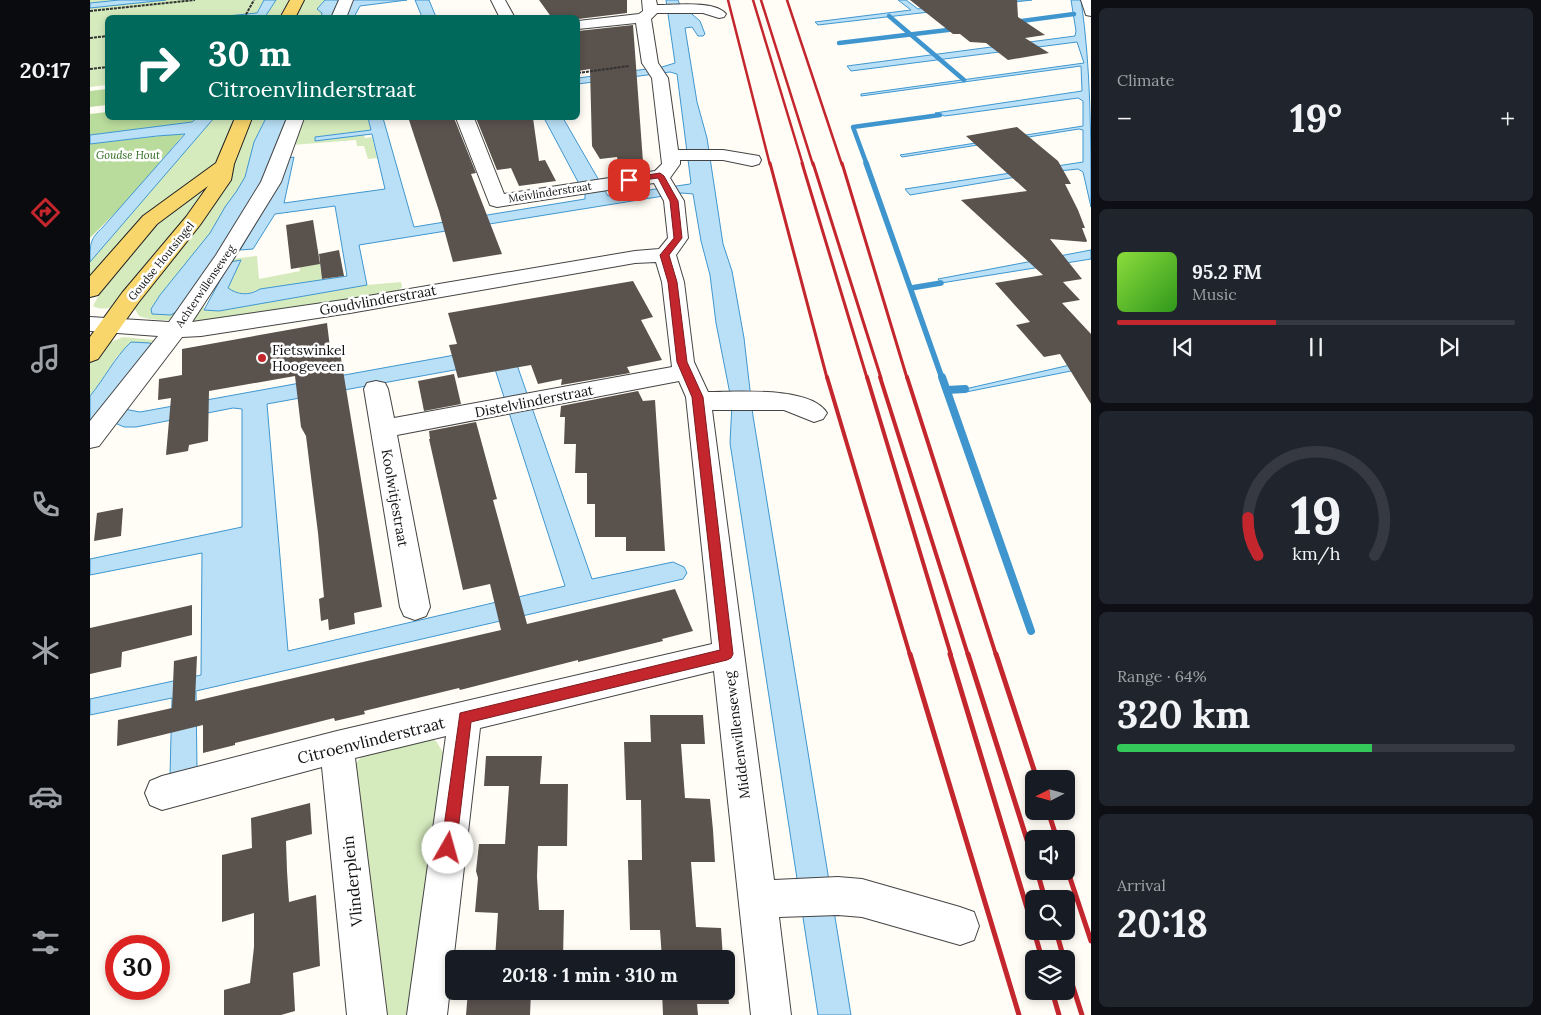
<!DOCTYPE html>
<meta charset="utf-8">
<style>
:root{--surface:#171b24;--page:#20242c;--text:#f1f3f6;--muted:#9ea1a6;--line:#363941;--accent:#c4262e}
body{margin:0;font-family:Lora,serif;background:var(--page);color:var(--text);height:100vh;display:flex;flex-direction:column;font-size:19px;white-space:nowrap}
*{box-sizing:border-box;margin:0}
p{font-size:16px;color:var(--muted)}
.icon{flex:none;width:28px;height:28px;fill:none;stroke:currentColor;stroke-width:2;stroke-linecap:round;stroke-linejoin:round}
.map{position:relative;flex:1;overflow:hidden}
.side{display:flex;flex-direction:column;gap:8px;padding:8px;background:#0d0f14;width:450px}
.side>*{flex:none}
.banner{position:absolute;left:15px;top:15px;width:475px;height:105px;border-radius:8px;box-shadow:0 2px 8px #0003;background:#00695c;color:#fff;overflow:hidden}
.needle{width:32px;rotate:264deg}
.controls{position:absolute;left:935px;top:770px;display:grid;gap:10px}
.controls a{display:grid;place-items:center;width:50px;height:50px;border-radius:8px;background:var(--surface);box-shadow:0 2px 8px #0003;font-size:25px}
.speed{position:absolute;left:15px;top:935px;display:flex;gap:10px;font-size:25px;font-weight:700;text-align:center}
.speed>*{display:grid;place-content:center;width:65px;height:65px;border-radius:50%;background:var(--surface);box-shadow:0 2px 8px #0003;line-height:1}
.speed .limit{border:8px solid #d22;background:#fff;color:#111}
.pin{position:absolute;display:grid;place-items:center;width:42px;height:42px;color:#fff;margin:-21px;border-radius:10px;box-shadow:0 2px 8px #0006}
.me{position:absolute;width:55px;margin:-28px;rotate:7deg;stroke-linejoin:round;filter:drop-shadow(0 0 4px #0008)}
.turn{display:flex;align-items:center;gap:18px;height:105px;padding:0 20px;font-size:22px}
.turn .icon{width:65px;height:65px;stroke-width:2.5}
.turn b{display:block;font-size:35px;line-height:42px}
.big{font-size:38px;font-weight:700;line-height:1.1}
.side .tile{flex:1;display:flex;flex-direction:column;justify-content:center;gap:8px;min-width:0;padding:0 18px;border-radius:8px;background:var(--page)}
.side .dial{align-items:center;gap:0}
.dial svg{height:130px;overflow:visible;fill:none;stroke:var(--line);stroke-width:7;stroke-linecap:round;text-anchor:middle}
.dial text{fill:var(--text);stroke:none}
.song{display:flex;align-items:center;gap:15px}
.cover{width:60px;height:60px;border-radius:8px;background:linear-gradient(135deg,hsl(90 70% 55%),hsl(110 70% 35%))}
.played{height:5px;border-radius:2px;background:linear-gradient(90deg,var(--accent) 40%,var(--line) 40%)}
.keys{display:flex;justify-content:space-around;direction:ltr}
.heat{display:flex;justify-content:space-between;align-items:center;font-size:28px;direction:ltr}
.charge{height:8px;border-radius:4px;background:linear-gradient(90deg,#34c759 64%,var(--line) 0)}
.trip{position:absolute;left:355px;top:950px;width:290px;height:50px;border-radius:8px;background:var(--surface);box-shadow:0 2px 8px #0003;font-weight:700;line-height:50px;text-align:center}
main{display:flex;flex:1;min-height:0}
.dock{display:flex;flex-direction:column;width:90px;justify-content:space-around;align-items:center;background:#090b0e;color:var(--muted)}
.dock .icon{width:35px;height:35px}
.dock .current{color:var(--accent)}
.dock b{font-size:22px;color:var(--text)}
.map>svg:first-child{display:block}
</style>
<main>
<nav class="dock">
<b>20:17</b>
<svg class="icon current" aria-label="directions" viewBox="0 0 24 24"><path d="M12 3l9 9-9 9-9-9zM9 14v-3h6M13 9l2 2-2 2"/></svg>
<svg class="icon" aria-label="music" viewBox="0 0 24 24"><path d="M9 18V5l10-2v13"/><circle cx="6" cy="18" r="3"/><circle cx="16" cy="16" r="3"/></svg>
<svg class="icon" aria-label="phone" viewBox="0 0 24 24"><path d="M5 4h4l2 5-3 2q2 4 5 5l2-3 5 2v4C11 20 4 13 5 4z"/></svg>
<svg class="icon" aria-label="climate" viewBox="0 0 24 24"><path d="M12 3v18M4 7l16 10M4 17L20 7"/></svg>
<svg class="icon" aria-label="car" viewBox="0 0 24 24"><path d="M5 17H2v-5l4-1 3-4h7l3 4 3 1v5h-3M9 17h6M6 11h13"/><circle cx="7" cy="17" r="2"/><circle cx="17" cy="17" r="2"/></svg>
<svg class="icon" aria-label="filters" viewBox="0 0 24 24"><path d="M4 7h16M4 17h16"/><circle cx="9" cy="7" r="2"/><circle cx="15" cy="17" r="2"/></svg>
</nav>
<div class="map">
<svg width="1001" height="1015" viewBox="0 0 1001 1015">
<rect width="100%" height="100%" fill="#fffdf5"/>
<g fill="#d5ebbd">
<path d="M0,0H174L164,17L18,18L17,85L0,87Z"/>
<path d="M186,0H199L189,17H175Z"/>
<path d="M214,0H235L227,9L232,13L231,17L204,18Z"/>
<path d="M124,118H144L130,154L121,169L0,283V262Z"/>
<path d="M161,118H176L164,142L155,177L146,192L135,207L120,233L70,295L61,309L89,310L87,318C74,322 61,320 49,316L43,306L151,143Z"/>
<path d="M211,118H278L281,130L225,137V141L274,135L275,138L282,137L287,158L278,159L274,146H267L266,140L202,145Z"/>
<path d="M117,183V188L31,302C21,308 14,311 3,306L9,295L65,224Z"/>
<path d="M228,250L232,280L170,289L157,294L145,292L138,288L140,280L130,279L114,306V310L129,311L277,285L311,282L312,287L308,291L117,323L102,322L100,320L142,259L167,256L169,279L210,271L208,253Z"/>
<path d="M33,337L64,340L65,344L28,355L9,384L0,396V362H4L19,343Z"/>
<path d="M330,735L346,741L354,754L325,1015H290L263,767L273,755Z"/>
</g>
<g fill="#b9dc9c">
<path d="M17,89V105L0,107V91Z"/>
<path d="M17,112L18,118H107L102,122L0,135V114Z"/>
<path d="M95,133L35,203L0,238V144Z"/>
</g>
<g fill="#b9e0f7" stroke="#3f96cf" fill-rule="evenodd">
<path d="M29,0H76L0,8V3Z"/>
<path d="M174,0H186L175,17H127L167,13Z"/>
<path d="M235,0H249L241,17H231L232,13L227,9Z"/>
<path d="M260,0H317L270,6L264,17L252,18Z"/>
<path d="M325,0H339L346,17H332Z"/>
<path d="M576,0H588L589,3L610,21L615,34L613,36H608L602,27L595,28L607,102L617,138L633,244L642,271L654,338L663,416L761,1015H728L640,443L642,404L626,323L620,275L611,241L603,194L592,193L269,245L277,285L129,311L114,310L140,262L151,260L138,288C148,295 159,296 170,289L257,276L245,206L185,214L163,249L150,250L186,189L198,158L204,157L194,203L295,189L282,134L225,141V137L281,130L278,118H293L324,227L495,199V195L454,118H473L518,196L600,184L601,183L587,74L580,72L488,84V78L572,67L585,63Z"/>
<path d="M808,0H816L828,9L901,0H942L728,25L725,22L821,10Z"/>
<path d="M981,0H991C1001,67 1001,139 1001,207L993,172L988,169L950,173L820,195L815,189L993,162V130L989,129L812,157L810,155L993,126V101L988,98L855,116L845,113L992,91L991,66L771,96V94L994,63L987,42L761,71L757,66L985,36L986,31Z"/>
<path d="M107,118H124L0,262C0,243 0,239 13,227L95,134L67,136L0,144V135L102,122Z"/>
<path d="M176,118H197L173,182L143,234L89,310L81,315L62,314L61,309L70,295L120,233L135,207L146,192L155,177L164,142Z"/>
<path d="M1001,250V259L851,283L848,279Z"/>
<path d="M41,342L60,343L63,346L0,422V396C15,378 24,358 41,342Z"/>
<path d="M420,345L502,579L583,562L594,567L597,573L593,579L106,691L107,769L80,775L82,698L0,715V699L111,675L112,553L0,575V559L152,527V409L143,408L46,427H34L25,423L34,409L50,412ZM403,363L475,586L198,651L177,404Z"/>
<path d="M980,365L1001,367L876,392L875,389Z"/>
</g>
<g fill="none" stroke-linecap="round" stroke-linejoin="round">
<g stroke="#3f96cf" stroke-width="4.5">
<path d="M799,16L874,80"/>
<path d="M924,22L984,14"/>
<path d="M749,43L866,29"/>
<path d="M777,165L763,127L850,115"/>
</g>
<g stroke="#3f96cf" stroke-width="5.5">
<path d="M776,163L852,378"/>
<path d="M821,288L851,283"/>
</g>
<g stroke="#3f96cf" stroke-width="8">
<path d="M852,377L941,631"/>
<path d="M857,390L875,389"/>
</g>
</g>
<g fill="#5a524d">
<path d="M449,0H537V13L488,19V18H462Z"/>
<path d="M820,0H927L928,17L955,35L935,38L959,53L918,60L896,43L880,42L870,34H863Z"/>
<path d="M543,25L553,162H528L527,157L510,159L502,146L500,69L488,71V31Z"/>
<path d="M337,118H364L386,173L381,174L412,254L363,262L349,211L319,120Z"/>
<path d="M386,118H443L449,161L455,160L466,181L429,186L421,168L407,170Z"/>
<path d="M927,127L968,161L981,184H975L988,210L995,228H992L997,241L996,242L960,239L992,279L973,282L990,300L972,303L1001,334V404L970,354L954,357L926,325L940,322L905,283L953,275L871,200L937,191L876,136Z"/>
<path d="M223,220L230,264L201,269L196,225Z"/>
<path d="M249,250L254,276L232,279L229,254Z"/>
<path d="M543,281L563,317L551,320L572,360L537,367L540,373L471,385L472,379L448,384L441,365L368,378L359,345L367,344L358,313Z"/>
<path d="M237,323L240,348L249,346L292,607L264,613L265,624L239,630L238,619L231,621L229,599L234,597L228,533L216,436L211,427L205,376L119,391L118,441L99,445L98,451L76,455L81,398L68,400L69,379L92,375V349Z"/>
<path d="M364,374L371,404L334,411L328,381Z"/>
<path d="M548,391L553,401L565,400L575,551H536V537H505V504H497V473H485L486,444H474L475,417H470L471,406Z"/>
<path d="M386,422L407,499L403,500L437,624L585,589L603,631L572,639L573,641L488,662V660L370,690L369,688L274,711L275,714L245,721L244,718L145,743V745L113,753V725L27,746L28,720L82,708L84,661L107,656L105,701L411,630L400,584L373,590L339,439H340L339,431Z"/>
<path d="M33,508L31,536L4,541L7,513Z"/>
<path d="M102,605V635L32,652L31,667L0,674V628Z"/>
<path d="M560,715H613L615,744H591L595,798L620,799L623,830L625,862H601L606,927L631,928L633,959H572L570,930H540L538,860H552L551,800H536L534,742H561Z"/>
<path d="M396,756H452L450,784H478L477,846H448L447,877L449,910H474L473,959H405L408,913L385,912L388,878L386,871L389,844H415L419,786H394Z"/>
<path d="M220,803L222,834L196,841L197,871L199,902L226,895L230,966L203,973L205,1011L191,1015H134V990L160,983L164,947V913L132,922V855L162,848L161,818Z"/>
<path d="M636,973H638L641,995H638L639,1004H607L608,1015H573L572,991H636Z"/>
<path d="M378,991H441L440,1015H376Z"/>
</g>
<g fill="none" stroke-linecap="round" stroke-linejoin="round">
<g stroke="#444" stroke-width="2">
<g id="minor">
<path d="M249,0H263L256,18H241Z"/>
<path d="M401,0H415L425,18H410Z"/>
<path d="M552,0H566L567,5C583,5 626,0 636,14L634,17L629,18L613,13H567L561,19L568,63L578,78L588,150H633L669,156L671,160L669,164L662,166L633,160H590V164L580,178L594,201L598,238L586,255L594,282L604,362L618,392C646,392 721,386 737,413L733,419L724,422L694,410H622L684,880L748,877L772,879L870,907L884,912L889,926L884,940L870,945L772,917L748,915L689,917L701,1015H661L624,671L390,728L357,1015H317L356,736L265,758L297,1015H257L232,767L72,810L60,805L55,793L60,781L72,776L247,731L622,644L596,397L589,381L307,435L340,607L336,616L325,620L314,616L310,607L274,389L277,383L286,381L295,383L298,389L304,418L582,367L572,282L566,262L545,263L260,313L111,336L92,337L9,446L0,448V421L68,336L0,331V317L79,322L126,255L171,182L197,118H214L191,182L146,255L102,322L260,299L545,251L569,249L578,238L574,201L564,183L407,207L400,205L366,118H384L414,194L565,171L572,164L562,78L552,63L546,23L488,29V21L549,14L553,11Z"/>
<path d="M991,0H1001V16L996,15Z"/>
</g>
</g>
<g stroke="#222" stroke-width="2">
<g id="major">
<path d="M200,0H214L205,18H190Z"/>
<path d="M145,118H162L144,164L141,180L110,225L48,303L8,359L0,362V337L32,293L96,217L118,186L67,224L8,295L0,297V276L53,216L126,163Z"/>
</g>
</g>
<g stroke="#333" stroke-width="2" stroke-dasharray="3 1" stroke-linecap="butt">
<path d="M0,11L105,0"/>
<path d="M154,18L164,0"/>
<path d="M0,38L18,36"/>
<path d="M0,69L18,67"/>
<path d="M488,73L539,66"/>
</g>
<use href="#minor" fill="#fff" fill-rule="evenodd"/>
<use href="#major" fill="#f9d66b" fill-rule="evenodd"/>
<g stroke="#c4262e" stroke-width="2.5">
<path d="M638,0L680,165"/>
<path d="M663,0L713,165"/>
<path d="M671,0L723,165"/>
<path d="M697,0L752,165"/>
</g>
<g stroke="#c4262e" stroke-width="3">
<path d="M680,163L737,378"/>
<path d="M712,163L777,378"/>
<path d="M723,163L791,378"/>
<path d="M752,163L817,378"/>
</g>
<g stroke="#c4262e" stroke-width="4">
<path d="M737,377L820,655"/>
<path d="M777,377L861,655"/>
<path d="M790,377L878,655"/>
<path d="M817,377L906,655"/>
</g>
<g stroke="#c4262e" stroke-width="5">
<path d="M820,654L929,1015"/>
<path d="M860,654L944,931"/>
<path d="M878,654L944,862"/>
<path d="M906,654L947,779"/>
<path d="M958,811L967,839"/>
<path d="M976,866L1001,941"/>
<path d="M947,871L955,899"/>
<path d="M944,931L952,959"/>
<path d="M966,931L974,959"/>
<path d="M976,965L992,1015"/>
<path d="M962,991L969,1015"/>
</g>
</g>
<path fill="#c4262e" stroke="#7f191e" d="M570,173L574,176L588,201L592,238L579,255L587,282L597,362L613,397L643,654L641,658L637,660L381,722L366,848L363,853L358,855L353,853L351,848L370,713L630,650L602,397L587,362L578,282L570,255L584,238L580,201L568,178L539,182L535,180L539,178Z"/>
<circle fill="#c4262e" stroke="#fff" stroke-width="2" cx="172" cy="358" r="5"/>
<g text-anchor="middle" stroke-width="5" stroke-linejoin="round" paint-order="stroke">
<g font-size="11" font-style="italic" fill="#2f6b1f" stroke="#fff">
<text x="38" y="159">Goudse Hout</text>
</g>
<g font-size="11" fill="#111" stroke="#fff">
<text transform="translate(460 192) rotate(-9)" y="4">Meivlinderstraat</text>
<text transform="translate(71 261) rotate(-51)" y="4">Goudse Houtsingel</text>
<text transform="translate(115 286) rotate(-56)" y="4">Achterwillenseweg</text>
</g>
<g font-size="14" fill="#111" stroke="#fff">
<text transform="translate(288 300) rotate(-10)" y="5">Goudvlinderstraat</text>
<text transform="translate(444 401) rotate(-11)" y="5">Distelvlinderstraat</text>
<text transform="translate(305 498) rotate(80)" y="5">Koolwitjestraat</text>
<text transform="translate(647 735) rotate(-97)" y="5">Middenwillenseweg</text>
</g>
<g font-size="14" fill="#111" stroke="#fff" text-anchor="start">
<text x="182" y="355">Fietswinkel<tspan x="182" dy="16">Hoogeveen</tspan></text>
</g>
<g font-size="16" fill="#111" stroke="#fff">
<text transform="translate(281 740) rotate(-14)" y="6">Citroenvlinderstraat</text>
<text transform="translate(262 881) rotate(-96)" y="6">Vlinderplein</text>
</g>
</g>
</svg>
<div class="controls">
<a><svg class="needle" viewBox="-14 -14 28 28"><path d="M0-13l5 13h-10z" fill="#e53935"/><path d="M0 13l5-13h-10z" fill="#9ea1a6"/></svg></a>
<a><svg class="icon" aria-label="sound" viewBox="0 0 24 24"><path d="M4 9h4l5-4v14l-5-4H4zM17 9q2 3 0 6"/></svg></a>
<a><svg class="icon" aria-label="search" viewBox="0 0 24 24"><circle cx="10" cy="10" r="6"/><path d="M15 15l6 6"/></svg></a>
<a><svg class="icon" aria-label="layers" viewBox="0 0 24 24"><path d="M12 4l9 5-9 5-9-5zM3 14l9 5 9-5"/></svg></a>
</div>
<div class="speed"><div class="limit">30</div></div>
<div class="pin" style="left:539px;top:180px;background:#d93025"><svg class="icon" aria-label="arrive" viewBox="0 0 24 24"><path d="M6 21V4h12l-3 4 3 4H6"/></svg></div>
<svg class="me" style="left:358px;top:848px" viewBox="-20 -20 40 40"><circle r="19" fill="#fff"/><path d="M0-13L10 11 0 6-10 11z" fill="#c4262e"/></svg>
<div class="trip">20:18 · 1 min · 310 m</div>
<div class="banner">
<div class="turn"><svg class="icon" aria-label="right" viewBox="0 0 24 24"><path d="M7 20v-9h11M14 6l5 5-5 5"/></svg><div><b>30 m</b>Citroenvlinderstraat</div></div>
</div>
</div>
<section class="side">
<div class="tile"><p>Climate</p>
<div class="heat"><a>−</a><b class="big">19°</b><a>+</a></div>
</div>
<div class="tile">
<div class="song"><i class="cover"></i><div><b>95.2 FM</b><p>Music</p></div></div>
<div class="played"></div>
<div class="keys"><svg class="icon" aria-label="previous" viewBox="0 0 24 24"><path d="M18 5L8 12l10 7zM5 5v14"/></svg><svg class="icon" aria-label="pause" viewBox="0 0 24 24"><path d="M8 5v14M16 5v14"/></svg><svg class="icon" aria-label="next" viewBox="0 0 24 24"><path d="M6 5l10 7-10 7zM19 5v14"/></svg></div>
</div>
<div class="tile dial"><svg viewBox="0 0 100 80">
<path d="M14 69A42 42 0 1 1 86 69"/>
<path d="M14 69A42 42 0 0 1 8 46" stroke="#c4262e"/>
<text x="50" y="56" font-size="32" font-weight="700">19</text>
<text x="50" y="72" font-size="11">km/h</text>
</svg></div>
<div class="tile"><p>Range · 64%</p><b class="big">320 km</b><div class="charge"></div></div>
<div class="tile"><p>Arrival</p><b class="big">20:18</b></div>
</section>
</main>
